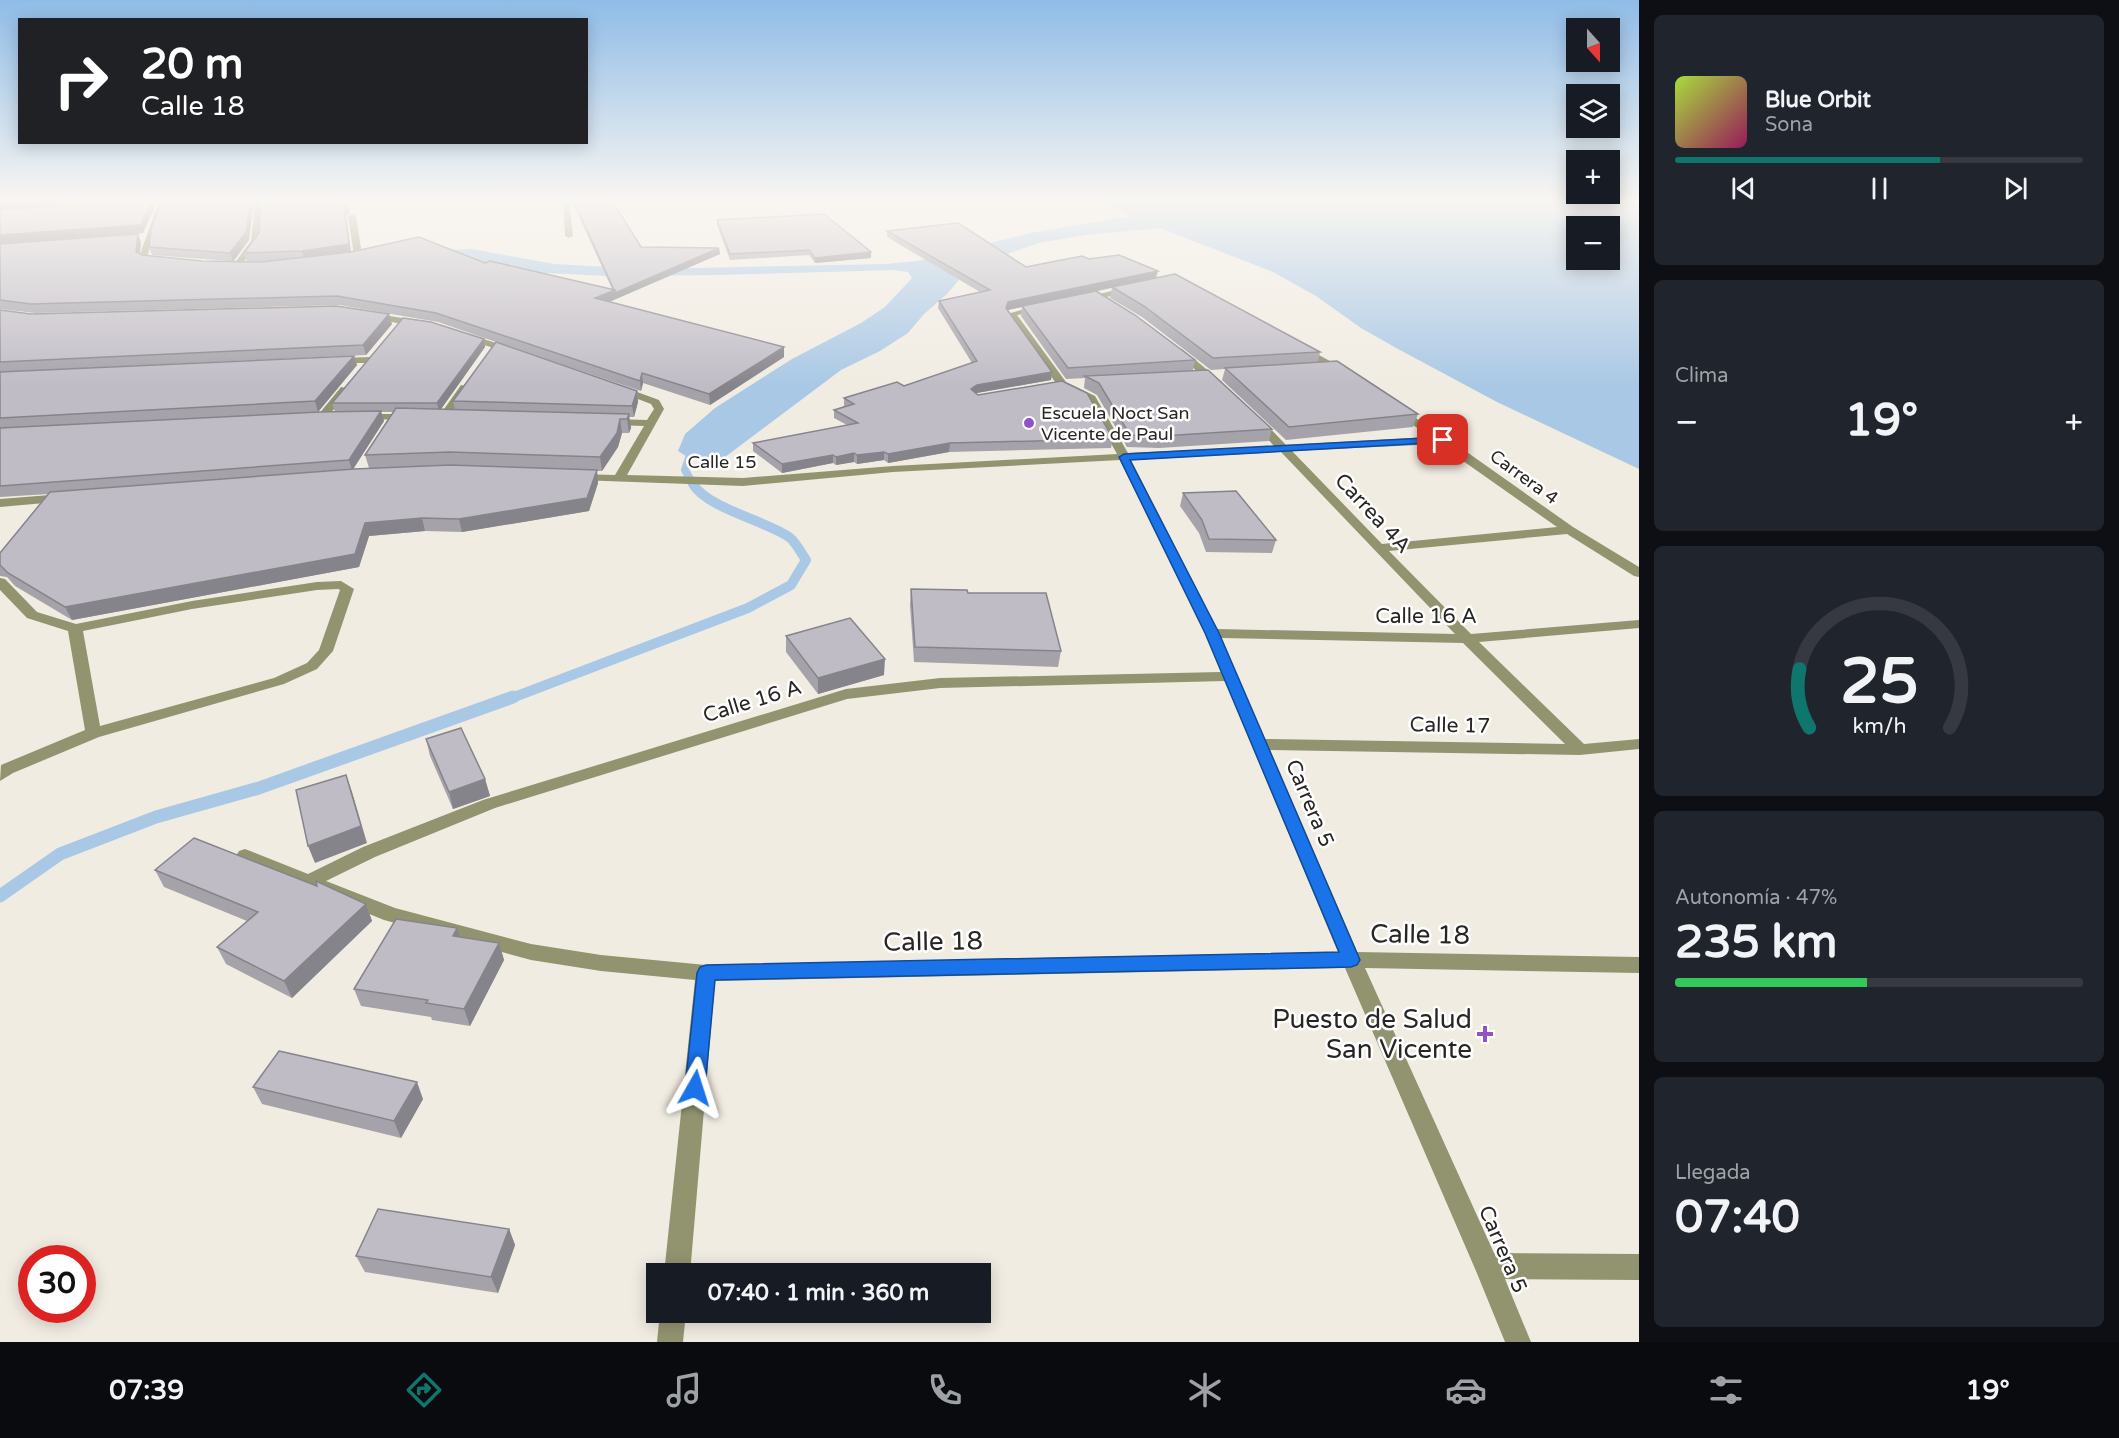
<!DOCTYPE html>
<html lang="es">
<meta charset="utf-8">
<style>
:root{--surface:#171b24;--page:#20242c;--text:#f1f3f6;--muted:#9ea1a6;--line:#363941;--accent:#0f766e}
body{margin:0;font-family:"Varela Round",sans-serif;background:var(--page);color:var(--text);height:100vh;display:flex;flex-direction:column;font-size:22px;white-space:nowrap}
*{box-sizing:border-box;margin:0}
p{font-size:20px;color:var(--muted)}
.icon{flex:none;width:33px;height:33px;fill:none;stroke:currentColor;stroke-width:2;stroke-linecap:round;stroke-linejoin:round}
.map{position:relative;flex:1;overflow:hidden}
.side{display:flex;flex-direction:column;gap:15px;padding:15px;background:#0d0f14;width:480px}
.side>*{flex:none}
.top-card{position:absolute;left:18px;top:18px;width:570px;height:126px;border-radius:0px;box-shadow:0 3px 15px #0003;background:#202124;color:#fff;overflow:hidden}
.needle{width:39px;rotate:159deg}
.buttons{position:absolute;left:1566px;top:18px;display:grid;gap:12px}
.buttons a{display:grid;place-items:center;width:54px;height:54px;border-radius:0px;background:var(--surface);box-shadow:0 3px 15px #0003;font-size:30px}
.speed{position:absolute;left:18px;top:1245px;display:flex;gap:12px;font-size:30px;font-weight:700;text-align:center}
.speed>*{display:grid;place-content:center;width:78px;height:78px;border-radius:50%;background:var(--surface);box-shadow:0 3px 15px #0003;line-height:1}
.speed .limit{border:9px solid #d22;background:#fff;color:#111}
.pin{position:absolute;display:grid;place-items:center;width:51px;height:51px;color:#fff;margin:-26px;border-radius:12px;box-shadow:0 3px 9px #0006}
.me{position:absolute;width:66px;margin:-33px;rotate:6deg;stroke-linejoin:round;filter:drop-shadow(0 0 4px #0008)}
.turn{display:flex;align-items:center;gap:21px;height:126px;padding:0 24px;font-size:27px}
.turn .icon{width:78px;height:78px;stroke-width:2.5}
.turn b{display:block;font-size:42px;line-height:51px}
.big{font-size:45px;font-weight:700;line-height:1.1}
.side .tile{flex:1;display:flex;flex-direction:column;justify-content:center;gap:9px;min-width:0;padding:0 21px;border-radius:9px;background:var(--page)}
.side .dial{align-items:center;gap:0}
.dial svg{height:156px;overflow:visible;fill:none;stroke:var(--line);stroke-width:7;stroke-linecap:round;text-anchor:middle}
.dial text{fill:var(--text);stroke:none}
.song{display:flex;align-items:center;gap:18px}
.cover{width:72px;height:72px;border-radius:9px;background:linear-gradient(135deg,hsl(80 70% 55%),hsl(330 70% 35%))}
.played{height:6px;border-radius:3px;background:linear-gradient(90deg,var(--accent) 65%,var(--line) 65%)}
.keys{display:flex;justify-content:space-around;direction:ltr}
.heat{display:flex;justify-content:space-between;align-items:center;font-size:33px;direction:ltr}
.charge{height:9px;border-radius:4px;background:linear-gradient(90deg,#34c759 47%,var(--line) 0)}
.trip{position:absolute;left:646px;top:1263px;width:345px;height:60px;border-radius:0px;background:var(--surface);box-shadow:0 3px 15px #0003;font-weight:700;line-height:60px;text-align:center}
.menu{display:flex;height:96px;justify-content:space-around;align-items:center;background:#090b0e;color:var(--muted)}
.menu .icon{width:42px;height:42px}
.menu .selected{color:var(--accent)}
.menu b{font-size:27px;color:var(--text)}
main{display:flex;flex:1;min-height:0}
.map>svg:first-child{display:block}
</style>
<main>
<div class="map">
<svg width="1639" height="1342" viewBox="0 0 1639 1342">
<rect width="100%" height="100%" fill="#f1ece2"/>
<path fill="#a9c8e5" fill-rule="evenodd" d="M1098,199H1639V469L1497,402L1398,349L1361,328L1316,296L1273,272L1160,228L1085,235L1039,243L1007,254L963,275L947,294L924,314L908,333L880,351L841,370L725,457L689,458L678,451L685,434L715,408L792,359L861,323L885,307L912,278L908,272L894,270L716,275L607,276L525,272L315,281L446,250L472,249L554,264L647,269L886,264L917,261L1030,233L1131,216ZM1576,226H1610V260H1576Z"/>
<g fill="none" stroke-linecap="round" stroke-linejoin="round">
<path stroke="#a9c8e5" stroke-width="8" d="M694,486L685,470L689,458L699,449"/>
<path stroke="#a9c8e5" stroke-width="10" d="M509,699L748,608L791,585L806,560C801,553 796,542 789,537C766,521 707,508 693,484"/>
<path stroke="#a9c8e5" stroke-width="13" d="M0,896L60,854L156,817L259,788L513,697"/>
<g fill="#929470" fill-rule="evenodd">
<path d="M160,199H166L148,254L149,257L164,259V263H161L142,261L140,254Z"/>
<path d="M256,199H262L259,241L240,267H234L233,265L251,241Z"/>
<path d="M563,199H569L573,236L569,238L565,236Z"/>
<path d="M352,214L356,216L362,255L358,257L354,255L348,216Z"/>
<path d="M1131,286L1134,287V291L1084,302L1080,299Z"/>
<path d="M1040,305L1043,306V310L1017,315L1066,382L1095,396L1128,453L1274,446L1252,421L1257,418L1261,419L1286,445L1430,437L1396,413L1395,411L1400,408L1447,438L1573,527L1639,567V577L1634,576L1567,534L1389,551L1471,634L1639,620V628L1479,642L1584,744L1639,739V749L1580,755L1270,750L1357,952L1639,957V973L1365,968L1494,1253L1639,1254V1280L1505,1279L1531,1342H1505L1476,1271L1345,968L715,981L690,1274H664L695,980L601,971L531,960L384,920L239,861L236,856L239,851L245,849L308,874L363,847L483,800L846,689L940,678L1221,672L1205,633L1120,460L893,472L743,486L578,480L572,477L578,474L615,475L644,426L611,425L606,422L611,419L647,420L654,409L651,404L614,390V386L618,385L659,400L664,409L627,475L743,478L893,466L1117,454L1087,400L1058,386L1007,314ZM1439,444L1557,527L1382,544L1292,451ZM1281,452L1455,634L1217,629L1131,460ZM1221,638L1463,643L1565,744L1265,739ZM1225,681L1338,952L706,965L601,955L531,944L395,908L326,881L375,857L495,808L847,699L940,688Z"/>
<path d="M371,313L421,321L426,324L421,327L368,318V314Z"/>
<path d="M464,333L516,349L518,351L513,354L461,338V334Z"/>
<path d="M1301,345L1346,370L1348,372L1340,374L1298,350V346Z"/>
<path d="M1176,349H1182L1222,382V386H1214L1176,353Z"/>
<path d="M337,358L370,357L375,360L370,363H334L332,361Z"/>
<path d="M461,385L470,387L446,421H438L437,419Z"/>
<path d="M341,387L350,389L326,419H318V415Z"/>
<path d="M363,414H411L416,417L411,420L359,419V415Z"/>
<path d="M63,494L67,495V501L0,507V499Z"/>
<path d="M0,578L5,579L37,612L76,624L192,601L317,582L341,581L354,589L333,651L317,669L284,684L99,737L13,773L0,781L1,765L85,730L68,631L27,618L0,590ZM338,589L340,590L319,650L307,663L274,678L100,726L83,631L192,609L317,590Z"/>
<path d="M660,1312H686L683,1342H657Z"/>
</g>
</g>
<g fill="#a5a2aa" fill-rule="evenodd">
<path d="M152,199L155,206L143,233L19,242H141L140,254L142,255L202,261H228L152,255L149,247L254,199L249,240L233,261L247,262L244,253L350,213L346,216L351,252L485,263L612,289L571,199H611L641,247L719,248L720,254L609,302L784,357L710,405L643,383L641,391L516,349L637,391L638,402L634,417H629L631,428L629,433H622L618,447L602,471H597L598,483L589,511L462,532L425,531L369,536L359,567L72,620L15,586L7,577L0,576V553L49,494L0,497V372L354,356L357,365L318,412H335L332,403L484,339L485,347L441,409H455L453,401L496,342L438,322L339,305L35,313L0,309V210ZM381,412H393L365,455L369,468L353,469L384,421Z"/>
<path d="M717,220L871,258L815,263L809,255L730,260L717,225Z"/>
<path d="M887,231L1026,267L1089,259L1157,277L1320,352L1318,362L1418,414L1413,427L1286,440L1222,380L1225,369L1211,370L1142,317L1110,298L1112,288L1065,298L1195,360L1193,370L1272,429L1269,441L1159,448L1127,447L1097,395L1084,388L1085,378L1066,379L1021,316L1022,307L1007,310L1052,372L1051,380L976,393L978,395L1113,439L1111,448L949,452L888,463L884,460L857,464L854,462L836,465L833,463L782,473L753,451V443L847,425L834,418V410L844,406V398L904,386L972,363L938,308L939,301L980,292L887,237Z"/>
<path d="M0,310L31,314L392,324L366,355L0,372Z"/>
<path d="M1183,493L1276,540L1272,553L1206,552L1199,533L1180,506Z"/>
<path d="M911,589L968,593L1061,651L1058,667L914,662L910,605Z"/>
<path d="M786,636L884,675L818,694L786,652Z"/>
<path d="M426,739L485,779L490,796L453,809L430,756Z"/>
<path d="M155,870L366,904L372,921L292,998L226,964L217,947L247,921L164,887Z"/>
<path d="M459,937L499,943L504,960L470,1026L432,1020L431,1017L361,1006L354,989Z"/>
<path d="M253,1087L423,1099L401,1138L262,1104Z"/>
<path d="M509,1229L515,1245L498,1293L365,1272L356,1256Z"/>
</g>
<g fill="#86848b">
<path d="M43,199H153L155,206L143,233L0,244V202Z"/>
<path d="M251,199H254L249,240L233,262L230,253Z"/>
<path d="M348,205L350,213L346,216L351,252L305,260L302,251Z"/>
<path d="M138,234L141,242L139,260L136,252Z"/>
<path d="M719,248L720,254L616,299L615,293Z"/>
<path d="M871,252V258L815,263V258Z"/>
<path d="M1158,271L1156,278L1008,310L1006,308L1008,302Z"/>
<path d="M615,290L616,299L596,308L595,298Z"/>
<path d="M389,314L392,324L366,355L363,345Z"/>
<path d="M484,339L485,347L439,412L437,403Z"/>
<path d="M784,347V357L710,405L709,394Z"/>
<path d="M354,356L357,365L318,412L315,401Z"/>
<path d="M1052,372L1051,380L977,393L970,397L971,389L977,385Z"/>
<path d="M642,373L643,383L641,391L640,381Z"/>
<path d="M637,391L638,402L634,417L632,406Z"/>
<path d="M381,411L384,421L352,471L349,460Z"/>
<path d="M629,414L631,428L629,433L627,419Z"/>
<path d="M620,419L622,433L618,447L602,471L600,457Z"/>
<path d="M950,443L949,452L888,463V454Z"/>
<path d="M884,452V460L857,464V455Z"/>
<path d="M854,453V462L836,465V457Z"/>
<path d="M833,455V463L782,473V464Z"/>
<path d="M597,470L598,483L589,511L462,532L459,519Z"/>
<path d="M422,518L425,531L369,536L359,567L72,620L65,607L365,523Z"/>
<path d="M885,659L884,675L818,694V678Z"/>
<path d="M346,775L352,792L367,843L315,863L308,846Z"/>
<path d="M485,779L490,796L453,809L449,792Z"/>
<path d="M366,904L372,921L292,998L284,981Z"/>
<path d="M457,928L462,945L453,936Z"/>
<path d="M499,943L504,960L470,1026L464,1009Z"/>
<path d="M417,1082L423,1099L401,1138L394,1121Z"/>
<path d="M509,1229L515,1245L498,1293L491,1277Z"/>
</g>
<g fill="#c0bcc6" stroke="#86848b" stroke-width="1.5">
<path d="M0,199H43L0,202Z"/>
<path d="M142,199H152L141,225L0,235V210Z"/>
<path d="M163,199H251L246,232L230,253L149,247L151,229Z"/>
<path d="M261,199H346L348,205L344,208L349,244L302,251L244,253L259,233Z"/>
<path d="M573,199H611L641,247L719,248L615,293V290H614Z"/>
<path d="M824,214L871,252L815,258L809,250L730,254L717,220Z"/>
<path d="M958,223L1026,267L1082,256L1089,259L1119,255L1158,271L1008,302L1006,308L1052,372L977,385L971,389L978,395L1062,381L1087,393L1113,439L950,443L888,454L884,452L857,455L854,453L836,457L833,455L782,464L753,443L858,423L834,410L854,404L844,398L897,382L904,386L977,361L939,301L990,290L887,231Z"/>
<path d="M138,234L136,252L142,255L202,261L261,262L351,252L419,237L485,263L490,261L615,290L595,298L784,347L709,394L642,373L640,381L436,313L337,296L31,304L0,300V244Z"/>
<path d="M1175,274L1320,352L1213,358L1144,306L1112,287Z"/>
<path d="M1096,291L1135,315L1195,360L1068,368L1022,306Z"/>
<path d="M336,306L389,314L363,345L0,362V310L31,314Z"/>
<path d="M403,318L431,322L484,339L437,403H332Z"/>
<path d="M496,342L637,391L632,406L453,401Z"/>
<path d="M354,356L315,401L0,418V372Z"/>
<path d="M1337,361L1418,414L1289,427L1225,368Z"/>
<path d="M1208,370L1272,429L1162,436L1130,435L1099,383L1085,376Z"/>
<path d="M396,408L629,414L627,419H620L617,433L600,457L450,452L365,455Z"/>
<path d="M381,411L349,460L0,486V428L319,412Z"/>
<path d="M450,465L597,470L587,498L459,519L422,518L365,523L355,554L65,607L8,573L0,565V553L50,492L354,469Z"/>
<path d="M1236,491L1276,540L1209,539L1202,520L1183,493Z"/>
<path d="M911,589L967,590L968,593H1046L1061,651L915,647Z"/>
<path d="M850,618L885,659L818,678L786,636Z"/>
<path d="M461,728L485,779L449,792L426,739Z"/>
<path d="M346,775L361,826L308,846L296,790Z"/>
<path d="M194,838L317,886L316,881L366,904L284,981L217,947L258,912L155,870Z"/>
<path d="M396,919L457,928L453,936L499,943L464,1009L426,1003L428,1000L354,989Z"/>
<path d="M279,1051L417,1082L394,1121L253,1087Z"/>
<path d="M378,1209L509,1229L491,1277L356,1256Z"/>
</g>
<linearGradient id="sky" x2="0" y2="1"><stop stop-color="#8fbce7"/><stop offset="0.52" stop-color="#f9f6f2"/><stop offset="1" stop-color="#f9f6f2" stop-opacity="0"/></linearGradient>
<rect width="1639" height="386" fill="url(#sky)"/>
<path fill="#1a73e8" stroke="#114b97" stroke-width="1.5" d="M1443,437L1447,438V442L1130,460L1219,633L1360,960L1357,965L1351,967L715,980L705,1088L702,1095L695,1098L688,1095L685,1088L697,973L700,967L706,965L1339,952L1205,633L1119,457L1124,454Z"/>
<g fill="#9351c6" stroke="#fff" stroke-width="2">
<circle cx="1029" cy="423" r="6"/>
<path d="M1482 1025h6v6h6v6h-6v6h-6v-6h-6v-6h6z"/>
</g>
<g text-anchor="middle" stroke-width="5" stroke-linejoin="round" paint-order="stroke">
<g font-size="18" fill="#282623" stroke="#fff" text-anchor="start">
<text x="1041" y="419">Escuela Noct San<tspan x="1041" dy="21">Vicente de Paul</tspan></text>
</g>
<g font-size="18" fill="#282623" stroke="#fff">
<text x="722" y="468">Calle 15</text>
<text transform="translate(1524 477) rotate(36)" y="6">Carrera 4</text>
</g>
<g font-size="21" fill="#282623" stroke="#fff">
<text transform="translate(1373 513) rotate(47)" y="7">Carrea 4A</text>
<text x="1426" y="623">Calle 16 A</text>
<text transform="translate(752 701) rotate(-17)" y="7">Calle 16 A</text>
<text transform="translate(1450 725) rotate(1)" y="7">Calle 17</text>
<text transform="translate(1310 803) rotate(67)" y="7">Carrera 5</text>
<text transform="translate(1503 1249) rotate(67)" y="7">Carrera 5</text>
</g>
<g font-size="26" fill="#282623" stroke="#fff">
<text transform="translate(1420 934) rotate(1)" y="9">Calle 18</text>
<text transform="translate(933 941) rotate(-1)" y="9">Calle 18</text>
</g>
<g font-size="26" fill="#282623" stroke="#fff" text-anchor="end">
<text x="1472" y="1028">Puesto de Salud<tspan x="1472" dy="30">San Vicente</tspan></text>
</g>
</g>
</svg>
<div class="buttons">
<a><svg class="needle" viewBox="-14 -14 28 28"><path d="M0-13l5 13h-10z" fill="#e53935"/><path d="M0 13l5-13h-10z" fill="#9ea1a6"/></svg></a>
<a><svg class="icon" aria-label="layers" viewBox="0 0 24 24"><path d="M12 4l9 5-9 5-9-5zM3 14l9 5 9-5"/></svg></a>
<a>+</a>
<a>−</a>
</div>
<div class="speed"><div class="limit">30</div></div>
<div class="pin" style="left:1443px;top:440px;background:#d93025"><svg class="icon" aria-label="arrive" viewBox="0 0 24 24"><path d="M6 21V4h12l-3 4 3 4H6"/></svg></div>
<svg class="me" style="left:695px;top:1088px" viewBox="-20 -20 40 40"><path d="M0-17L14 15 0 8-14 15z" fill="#1a73e8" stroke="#fff" stroke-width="4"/></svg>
<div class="trip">07:40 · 1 min · 360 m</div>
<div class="top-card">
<div class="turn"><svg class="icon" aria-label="right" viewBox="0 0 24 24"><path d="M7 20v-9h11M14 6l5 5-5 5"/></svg><div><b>20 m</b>Calle 18</div></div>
</div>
</div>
<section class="side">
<div class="tile">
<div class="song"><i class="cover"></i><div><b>Blue Orbit</b><p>Sona</p></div></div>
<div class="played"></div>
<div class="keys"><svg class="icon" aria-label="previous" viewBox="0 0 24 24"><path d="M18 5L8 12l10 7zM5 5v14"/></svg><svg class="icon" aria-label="pause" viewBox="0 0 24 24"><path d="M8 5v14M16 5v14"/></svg><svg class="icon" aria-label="next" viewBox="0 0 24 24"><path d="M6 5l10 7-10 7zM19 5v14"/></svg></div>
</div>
<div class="tile"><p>Clima</p>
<div class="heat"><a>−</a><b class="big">19°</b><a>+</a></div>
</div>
<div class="tile dial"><svg viewBox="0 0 100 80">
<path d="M14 69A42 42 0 1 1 86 69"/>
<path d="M14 69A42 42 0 0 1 9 39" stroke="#0f766e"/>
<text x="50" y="56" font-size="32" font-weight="700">25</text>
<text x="50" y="72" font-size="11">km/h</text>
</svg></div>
<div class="tile"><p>Autonomía · 47%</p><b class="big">235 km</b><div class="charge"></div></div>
<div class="tile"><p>Llegada</p><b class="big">07:40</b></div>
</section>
</main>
<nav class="menu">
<b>07:39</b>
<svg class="icon selected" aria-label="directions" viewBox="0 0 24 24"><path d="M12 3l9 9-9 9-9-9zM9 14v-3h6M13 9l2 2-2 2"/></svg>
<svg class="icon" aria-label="music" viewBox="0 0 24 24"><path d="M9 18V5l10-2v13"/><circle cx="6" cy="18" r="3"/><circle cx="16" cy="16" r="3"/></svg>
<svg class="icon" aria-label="phone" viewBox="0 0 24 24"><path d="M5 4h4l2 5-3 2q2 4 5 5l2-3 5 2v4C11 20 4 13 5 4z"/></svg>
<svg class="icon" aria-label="climate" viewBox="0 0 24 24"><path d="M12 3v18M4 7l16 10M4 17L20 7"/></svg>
<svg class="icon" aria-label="car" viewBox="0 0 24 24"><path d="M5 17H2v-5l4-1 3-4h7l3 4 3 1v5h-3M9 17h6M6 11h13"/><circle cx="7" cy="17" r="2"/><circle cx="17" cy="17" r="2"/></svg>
<svg class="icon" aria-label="filters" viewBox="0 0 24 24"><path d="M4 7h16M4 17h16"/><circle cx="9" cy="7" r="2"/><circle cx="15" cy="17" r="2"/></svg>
<b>19°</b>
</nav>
